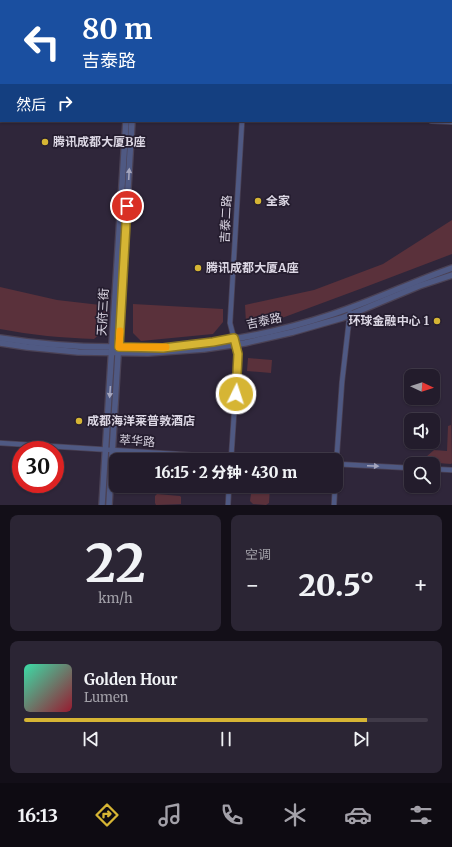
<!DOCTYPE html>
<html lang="zh">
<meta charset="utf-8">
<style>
:root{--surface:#231c2c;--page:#2b2534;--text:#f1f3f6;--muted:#a3a1a9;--line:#403a48;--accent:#d6b534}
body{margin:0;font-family:Merriweather,"Noto Sans SC",serif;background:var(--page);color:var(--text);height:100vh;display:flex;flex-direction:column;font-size:15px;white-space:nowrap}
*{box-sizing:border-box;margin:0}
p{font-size:13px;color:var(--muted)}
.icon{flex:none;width:22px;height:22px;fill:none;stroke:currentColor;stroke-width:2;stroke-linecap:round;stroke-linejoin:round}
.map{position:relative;height:505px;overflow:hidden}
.panel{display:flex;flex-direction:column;gap:10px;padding:10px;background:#130f18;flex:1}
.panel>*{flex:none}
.banner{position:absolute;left:0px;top:0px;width:452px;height:122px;box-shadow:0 1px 3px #0004,0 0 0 1px var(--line);background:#1a4fa0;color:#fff;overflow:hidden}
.needle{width:26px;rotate:94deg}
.tools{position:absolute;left:404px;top:369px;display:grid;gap:8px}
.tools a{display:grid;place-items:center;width:36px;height:36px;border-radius:8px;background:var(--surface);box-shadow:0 1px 3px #0004,0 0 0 1px var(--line);font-size:20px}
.speed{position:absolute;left:12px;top:441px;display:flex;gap:8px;font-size:20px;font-weight:700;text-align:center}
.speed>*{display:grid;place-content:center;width:52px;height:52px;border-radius:50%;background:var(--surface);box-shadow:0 1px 3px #0004,0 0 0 1px var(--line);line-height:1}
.speed .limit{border:6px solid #d22;background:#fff;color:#111}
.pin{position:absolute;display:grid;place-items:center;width:34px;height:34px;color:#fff;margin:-17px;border:2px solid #fff;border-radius:50%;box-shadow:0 1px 4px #0007}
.me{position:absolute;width:44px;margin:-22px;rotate:4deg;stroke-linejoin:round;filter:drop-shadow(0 0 3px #0008)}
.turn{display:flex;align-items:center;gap:14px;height:84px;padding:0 16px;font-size:18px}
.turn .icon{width:52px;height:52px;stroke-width:2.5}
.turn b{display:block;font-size:28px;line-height:34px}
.then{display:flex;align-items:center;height:38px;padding:0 16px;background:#0003;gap:8px;font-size:15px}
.big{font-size:30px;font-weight:800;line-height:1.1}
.panel .widget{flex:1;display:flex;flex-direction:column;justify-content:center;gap:6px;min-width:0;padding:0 14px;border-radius:8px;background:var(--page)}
.panel .dial{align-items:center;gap:0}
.dial b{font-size:52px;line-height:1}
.song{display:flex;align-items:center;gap:12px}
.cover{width:48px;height:48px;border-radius:6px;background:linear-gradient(135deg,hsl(160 70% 55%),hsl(350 70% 35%))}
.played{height:4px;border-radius:2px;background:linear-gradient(90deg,var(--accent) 85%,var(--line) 85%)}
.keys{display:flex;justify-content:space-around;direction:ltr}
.heat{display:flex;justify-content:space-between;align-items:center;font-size:22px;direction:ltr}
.panel .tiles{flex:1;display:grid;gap:10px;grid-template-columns:1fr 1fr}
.widget:last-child{grid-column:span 2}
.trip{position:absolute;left:109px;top:453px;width:234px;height:40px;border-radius:8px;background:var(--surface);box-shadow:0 1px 3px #0004,0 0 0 1px var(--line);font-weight:800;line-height:40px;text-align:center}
.tab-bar{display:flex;height:64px;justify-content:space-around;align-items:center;background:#0e0b12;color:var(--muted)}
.tab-bar .icon{width:28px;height:28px}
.tab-bar .on{color:var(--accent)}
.tab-bar b{font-size:18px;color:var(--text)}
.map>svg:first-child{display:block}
</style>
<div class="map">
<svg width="452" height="505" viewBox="0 0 452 505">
<rect width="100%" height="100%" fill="#2f263a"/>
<g fill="#5a313b">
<path d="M452,220V254L360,289L255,328L246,323L245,305L314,290L383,264Z"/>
<path d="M0,287L57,300L109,306L108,327L94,339C63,338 31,335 0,329Z"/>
<path d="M133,304L223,309V322L213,334L141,341L133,333Z"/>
<path d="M248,358L272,360L271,373L247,371Z"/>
<path d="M451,408L452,463L451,464L425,462L426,457L434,450L447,451L448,426L451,425Z"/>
<path d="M252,486H270L269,503L266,505L253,504L250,501Z"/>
<path d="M157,494L180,496L181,497V504L156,505L155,503V496Z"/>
</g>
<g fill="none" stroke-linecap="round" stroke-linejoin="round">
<g stroke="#4b4255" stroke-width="5.5">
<g id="pedestrian">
<path d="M160,1V0"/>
<path d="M201,1V0"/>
</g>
</g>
<g stroke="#4b4255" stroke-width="6">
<g id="minor">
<path d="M0,88H1"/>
<path d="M451,115H452"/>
<path d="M431,121L452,122"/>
<path d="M0,443L272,460"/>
<path d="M231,460L238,354L230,323L242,121"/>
<path d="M336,464L411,468"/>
<path d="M336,467L342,382L350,312"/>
<path d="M433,469L452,470"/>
<path d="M228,505L229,486"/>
<path d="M334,505L335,486"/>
</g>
</g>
<g stroke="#4b4255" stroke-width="8">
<g id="tertiary">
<path d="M133,1V0"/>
<path d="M139,1V0"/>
<path d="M0,338C37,344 74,347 112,347C129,347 146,348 163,347C221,344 279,332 333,314C373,301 412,282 452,268"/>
<path d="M0,343L27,347L78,352L148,353L204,349L245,343L293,332L342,318L419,286L452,275"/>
<path d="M102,505L126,121"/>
<path d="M109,505L132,121"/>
</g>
</g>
<use href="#pedestrian" stroke="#4f5983" stroke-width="3.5"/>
<use href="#minor" stroke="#4f5983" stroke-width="4.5"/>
<use href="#tertiary" stroke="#4f5983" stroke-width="5.5"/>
</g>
<defs><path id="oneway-solid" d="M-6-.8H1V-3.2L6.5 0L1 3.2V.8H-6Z"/></defs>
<g fill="#a4a5bd">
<use href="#oneway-solid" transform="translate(129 174) rotate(-87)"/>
<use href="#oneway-solid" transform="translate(110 392) rotate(94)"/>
<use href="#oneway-solid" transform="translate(373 466) rotate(3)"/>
</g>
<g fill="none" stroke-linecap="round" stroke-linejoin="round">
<g stroke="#8b7622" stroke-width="10">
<path id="route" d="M127,206L119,347L163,348L213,342L234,338L238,354L236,394"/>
</g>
<use href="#route" stroke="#d6b534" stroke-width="7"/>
<path stroke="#f59e0b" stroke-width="7" d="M120,331L119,347H166"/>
</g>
<g fill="#d6b534" stroke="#251d2f" stroke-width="1.5">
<circle cx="45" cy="142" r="4"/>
<circle cx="258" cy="201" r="4"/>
<circle cx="198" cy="268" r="4"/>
<circle cx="437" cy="321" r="4"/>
<circle cx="79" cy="421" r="4"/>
</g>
<g text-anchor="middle" stroke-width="3.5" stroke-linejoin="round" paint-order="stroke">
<g font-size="12" font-weight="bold" fill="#dcd7e4" stroke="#251d2f" text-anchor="start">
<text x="53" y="146">腾讯成都大厦B座</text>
<text x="266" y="205">全家</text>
<text x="206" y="272">腾讯成都大厦A座</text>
<text x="429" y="325" text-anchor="end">环球金融中心 1</text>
<text x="87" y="425">成都海洋莱普敦酒店</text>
</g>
<g font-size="12" fill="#dcd7e4" stroke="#251d2f">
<text transform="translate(226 219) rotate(-87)" y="4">吉泰二路</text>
<text transform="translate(103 312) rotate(-87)" y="4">天府三街</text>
<text transform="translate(264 321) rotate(-12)" y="4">吉泰路</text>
<text transform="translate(137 441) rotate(4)" y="4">萃华路</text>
</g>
</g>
</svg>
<div class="tools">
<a><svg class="needle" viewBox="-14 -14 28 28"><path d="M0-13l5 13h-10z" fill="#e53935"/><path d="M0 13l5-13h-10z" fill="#a3a1a9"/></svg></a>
<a><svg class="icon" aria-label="sound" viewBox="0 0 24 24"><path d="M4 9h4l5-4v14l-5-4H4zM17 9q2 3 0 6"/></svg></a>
<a><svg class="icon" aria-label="search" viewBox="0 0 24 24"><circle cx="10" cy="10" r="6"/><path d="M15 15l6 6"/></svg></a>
</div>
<div class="speed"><div class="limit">30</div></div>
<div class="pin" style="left:127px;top:206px;background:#d93025"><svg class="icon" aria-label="arrive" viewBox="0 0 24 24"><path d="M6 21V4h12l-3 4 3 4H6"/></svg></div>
<svg class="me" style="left:236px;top:394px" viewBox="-20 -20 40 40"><circle r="17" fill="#d6b534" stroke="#fff" stroke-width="3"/><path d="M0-11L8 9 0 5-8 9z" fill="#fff"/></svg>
<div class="trip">16:15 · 2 分钟 · 430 m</div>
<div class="banner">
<div class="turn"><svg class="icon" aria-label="left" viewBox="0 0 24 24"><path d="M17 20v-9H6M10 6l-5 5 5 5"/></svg><div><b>80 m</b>吉泰路</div></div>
<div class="then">然后<svg class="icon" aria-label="right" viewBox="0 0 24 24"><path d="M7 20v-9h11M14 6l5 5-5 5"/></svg></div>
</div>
</div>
<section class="panel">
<div class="tiles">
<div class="widget dial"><b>22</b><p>km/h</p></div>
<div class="widget"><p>空调</p>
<div class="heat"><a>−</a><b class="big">20.5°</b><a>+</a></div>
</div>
<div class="widget">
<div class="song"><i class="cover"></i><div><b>Golden Hour</b><p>Lumen</p></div></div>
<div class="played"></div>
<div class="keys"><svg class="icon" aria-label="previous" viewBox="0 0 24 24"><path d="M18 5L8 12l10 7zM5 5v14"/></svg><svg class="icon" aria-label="pause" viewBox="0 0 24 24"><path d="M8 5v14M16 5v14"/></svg><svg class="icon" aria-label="next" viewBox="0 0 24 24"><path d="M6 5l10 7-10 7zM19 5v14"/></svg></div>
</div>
</div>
</section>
<nav class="tab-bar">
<b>16:13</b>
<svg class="icon on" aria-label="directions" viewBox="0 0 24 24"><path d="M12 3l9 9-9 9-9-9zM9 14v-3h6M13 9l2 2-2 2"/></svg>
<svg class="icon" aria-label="music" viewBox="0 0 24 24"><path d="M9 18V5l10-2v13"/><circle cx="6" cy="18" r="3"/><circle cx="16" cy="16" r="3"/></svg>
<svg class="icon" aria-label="phone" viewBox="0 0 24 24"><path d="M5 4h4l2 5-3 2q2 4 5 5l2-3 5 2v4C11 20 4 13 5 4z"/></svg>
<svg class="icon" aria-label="climate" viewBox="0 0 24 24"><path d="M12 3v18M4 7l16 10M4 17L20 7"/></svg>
<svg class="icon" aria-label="car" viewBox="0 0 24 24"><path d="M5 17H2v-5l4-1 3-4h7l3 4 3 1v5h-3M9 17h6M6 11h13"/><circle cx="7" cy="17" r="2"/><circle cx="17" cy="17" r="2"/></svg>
<svg class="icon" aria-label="filters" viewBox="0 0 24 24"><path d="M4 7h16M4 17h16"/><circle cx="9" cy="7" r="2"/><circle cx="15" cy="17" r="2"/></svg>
</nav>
